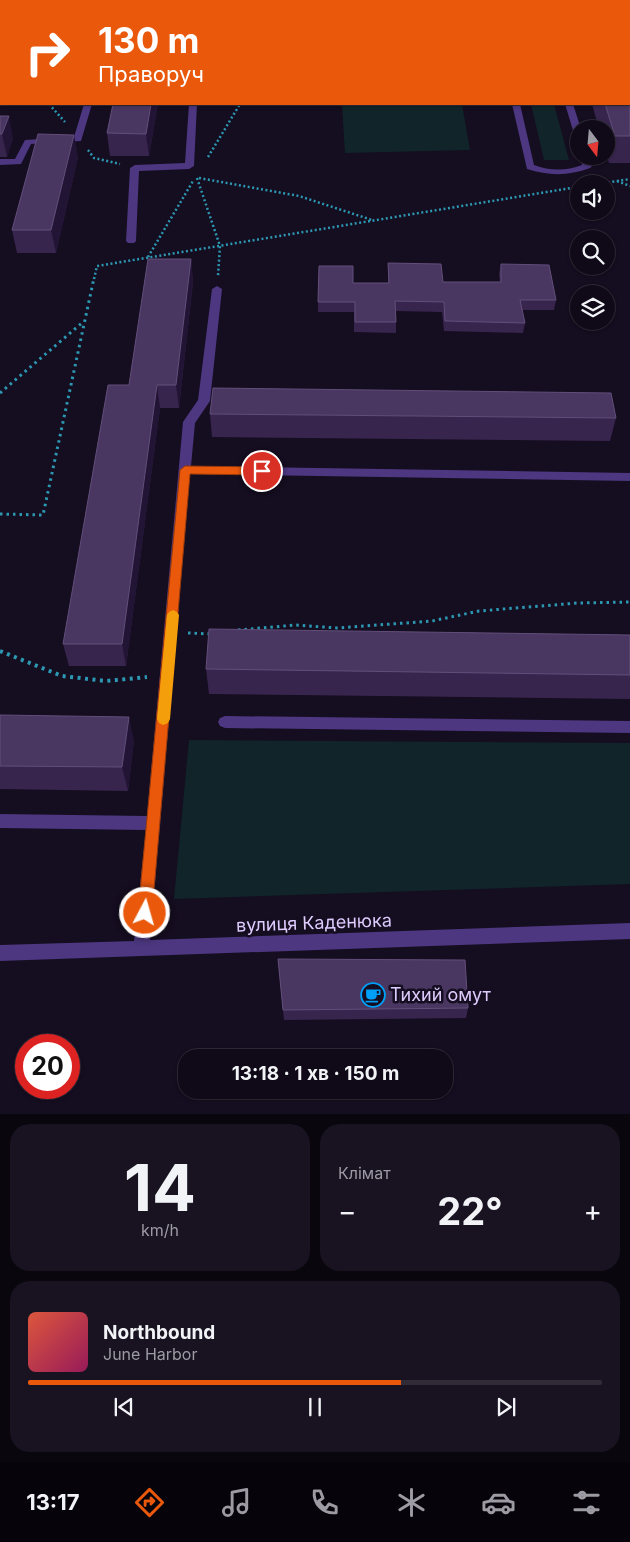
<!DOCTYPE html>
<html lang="uk">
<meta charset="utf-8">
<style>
:root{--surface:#100a18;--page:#191321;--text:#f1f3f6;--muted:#9c9aa2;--line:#302b37;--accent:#ea580c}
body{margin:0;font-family:Inter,sans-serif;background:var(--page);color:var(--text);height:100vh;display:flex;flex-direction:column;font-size:19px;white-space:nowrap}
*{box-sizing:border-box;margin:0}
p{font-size:16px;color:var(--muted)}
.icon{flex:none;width:28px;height:28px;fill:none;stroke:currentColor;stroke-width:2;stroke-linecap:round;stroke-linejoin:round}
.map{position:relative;height:1114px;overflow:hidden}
.sheet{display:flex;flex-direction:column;gap:10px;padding:10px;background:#09060d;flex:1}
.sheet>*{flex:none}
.guide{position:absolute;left:0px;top:0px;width:630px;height:105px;box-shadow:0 1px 4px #0004,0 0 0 1px var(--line);background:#ea580c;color:#fff;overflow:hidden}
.needle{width:32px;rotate:164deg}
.controls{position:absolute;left:570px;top:120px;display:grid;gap:10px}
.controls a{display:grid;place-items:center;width:45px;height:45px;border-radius:50%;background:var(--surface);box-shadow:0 1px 4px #0004,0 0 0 1px var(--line);font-size:25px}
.speed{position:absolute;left:15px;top:1034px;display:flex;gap:10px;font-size:25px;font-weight:700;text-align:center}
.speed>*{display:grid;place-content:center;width:65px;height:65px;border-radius:50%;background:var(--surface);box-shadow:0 1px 4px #0004,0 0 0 1px var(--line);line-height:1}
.speed .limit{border:8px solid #d22;background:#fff;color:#111}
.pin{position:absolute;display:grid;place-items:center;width:42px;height:42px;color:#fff;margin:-21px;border:2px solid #fff;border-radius:50%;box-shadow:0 1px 5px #0007}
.me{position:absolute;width:55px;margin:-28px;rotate:6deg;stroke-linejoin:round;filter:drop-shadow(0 0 4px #0008)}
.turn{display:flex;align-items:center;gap:18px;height:105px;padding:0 15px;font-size:22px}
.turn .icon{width:65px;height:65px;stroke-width:2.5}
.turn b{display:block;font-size:35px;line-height:42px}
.big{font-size:38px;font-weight:700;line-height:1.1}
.sheet .tile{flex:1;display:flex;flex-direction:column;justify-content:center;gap:8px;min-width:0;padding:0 18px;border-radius:20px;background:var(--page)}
.sheet .dial{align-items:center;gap:0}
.dial b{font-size:65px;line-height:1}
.song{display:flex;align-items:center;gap:15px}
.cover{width:60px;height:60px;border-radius:8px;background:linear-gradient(135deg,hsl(10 70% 55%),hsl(330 70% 35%))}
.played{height:5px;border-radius:2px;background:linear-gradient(90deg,var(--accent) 65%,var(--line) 65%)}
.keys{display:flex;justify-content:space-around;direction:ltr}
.heat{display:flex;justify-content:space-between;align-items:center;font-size:28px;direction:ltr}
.sheet .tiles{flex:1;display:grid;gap:10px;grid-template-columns:1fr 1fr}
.tile:last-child{grid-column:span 2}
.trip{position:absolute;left:178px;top:1049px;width:275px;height:50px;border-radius:20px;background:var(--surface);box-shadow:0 1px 4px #0004,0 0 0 1px var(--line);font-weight:700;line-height:50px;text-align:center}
.dock{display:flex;height:80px;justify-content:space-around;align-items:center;background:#06040a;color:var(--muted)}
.dock .icon{width:35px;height:35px}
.dock .current{color:var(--accent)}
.dock b{font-size:22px;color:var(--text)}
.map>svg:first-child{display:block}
</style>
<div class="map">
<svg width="630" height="1115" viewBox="0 0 630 1115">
<rect width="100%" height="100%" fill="#150d20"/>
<g fill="#10242a">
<path d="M342,104H462L470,150L345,153Z"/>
<path d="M531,104H554L569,160H544Z"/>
<path d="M189,740L630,743V884L174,899Z"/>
</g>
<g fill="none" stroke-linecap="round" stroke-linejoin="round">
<g stroke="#2c98b2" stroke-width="2.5" stroke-dasharray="2 2.5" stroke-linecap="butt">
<path d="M49,104L65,122"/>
<path d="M88,150L94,158L120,164"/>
<path d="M208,157L240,104"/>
<path d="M197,178L220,246L218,276"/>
<path d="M199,178L299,196L372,220"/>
<path d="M617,181L630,186"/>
<path d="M599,184L630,179"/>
<path d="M148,257L193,181"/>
<path d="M94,279L97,266L571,188"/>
</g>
<g stroke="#2c98b2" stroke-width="3" stroke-dasharray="2.5 4" stroke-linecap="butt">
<path d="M0,393L83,322"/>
<path d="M0,514L43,515L94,278"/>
<path d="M238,630L296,625L337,628L432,621L479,611L578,603L630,602"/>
<path d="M188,633L212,634"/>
</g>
<path stroke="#2c98b2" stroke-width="4" stroke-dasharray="3 4.5" stroke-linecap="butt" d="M0,651L62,676L106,681L147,677"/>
<g fill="#4c3780" fill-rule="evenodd">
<rect x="107" y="0" width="8" height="1"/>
<rect x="399" y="0" width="8" height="1"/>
<rect x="459" y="0" width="8" height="1"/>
<rect x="552" y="0" width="8" height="1"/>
<path d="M84,104H92L81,141L31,144L21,164L0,165V159H15L25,140L74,137Z"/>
<path d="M189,104H197L194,166L189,169L139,171L136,241L134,243H128L126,241L130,168L135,165L185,163Z"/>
<path d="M512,104H520L534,165C550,171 566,171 582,165L580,156H589L592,166L590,168C569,176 549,176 527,169Z"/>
<path d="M565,104H573L581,129H579V140L575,137Z"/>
<path d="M217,286L222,289L210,401L195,423L191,466L630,473V481L190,474L150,940L630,923V939L0,961V945L134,941L146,830L0,828V814L147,816L183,422L198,400L212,289Z"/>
<path d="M225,716L630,721V733L225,728L220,726L218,722L220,718Z"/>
</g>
</g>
<g fill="#38254e">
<path d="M243,0H261L260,1H243Z"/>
<rect x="336" y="0" width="42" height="1"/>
<rect x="487" y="0" width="44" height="1"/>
<path d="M573,0H630V163H609L606,154V129H599L592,104H629V1H573Z"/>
<path d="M113,104H158L149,156H110L107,133Z"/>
<path d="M0,116L13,138L7,157H0Z"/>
<path d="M78,157L56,253H17L12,230Z"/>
<path d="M191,259L193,282L179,408H160L126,666H69L63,644Z"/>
<path d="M388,263L443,282H500L499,274L501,264L556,300L554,310H522L525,323L523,333L444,331L442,312L396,311V333L354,332V312H318L319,266L353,283H388Z"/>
<path d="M210,414L616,418L610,441L212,437Z"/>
<path d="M630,635V699L209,694L206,669Z"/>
<path d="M0,715L134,740L128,791L0,789Z"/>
<path d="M278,959L468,1008L466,1018L284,1020Z"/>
</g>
<g fill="#221434">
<path d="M88,0H94V1H87Z"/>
<path d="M151,104H158L149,156L146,134Z"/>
<path d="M9,116L13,138L7,157L2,134Z"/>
<path d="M74,135L78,157L56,253L51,230Z"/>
<path d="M191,259L193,282L179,408L176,385Z"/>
<path d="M157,385L160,408L126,666L122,644Z"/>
<path d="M129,717L134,740L128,791L122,767Z"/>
</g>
<g fill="#4a3761" stroke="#614e7a">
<path d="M56,0H88L87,1H56Z"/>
<path d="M198,0H222L221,1H198Z"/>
<path d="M573,0H630V136H615L605,104H629V1H573Z"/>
<path d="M113,104H151L146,134L107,133Z"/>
<path d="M0,116H9L2,134H0Z"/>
<path d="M38,134L74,135L51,230H12Z"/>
<path d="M148,259H191L176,385H157L122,644H63L108,385H129Z"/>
<path d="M388,263L441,264L443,282H501V264L549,265L556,300H520L525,323L445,321L444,302L395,301L396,322H355V302H318L319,266H353V283H389Z"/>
<path d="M213,388L611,393L616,418L210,414Z"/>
<path d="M209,629L630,635V675L206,669Z"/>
<path d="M0,715L129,717L122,767L0,766Z"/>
<path d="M278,959L465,960L468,1008L283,1010Z"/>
</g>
<path fill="#ea580c" stroke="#983908" d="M185,466L262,467L268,471L262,475L190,474L152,913L150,918L145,920L140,918L138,913L180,470Z"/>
<path fill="#f59e0b" d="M173,610L177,612L179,615L170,719L168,723L163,725L159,723L157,719L167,615L169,612Z"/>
<defs>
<g id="cafe-ring" transform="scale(1.25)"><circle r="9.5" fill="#150d20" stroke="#009ff7" stroke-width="1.5"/><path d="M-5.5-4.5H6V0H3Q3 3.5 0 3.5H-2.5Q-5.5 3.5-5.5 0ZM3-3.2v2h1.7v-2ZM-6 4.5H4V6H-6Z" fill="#009ff7"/></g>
</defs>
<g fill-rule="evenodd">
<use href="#cafe-ring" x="373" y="995"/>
</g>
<g text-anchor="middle" stroke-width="5" stroke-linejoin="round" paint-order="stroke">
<g font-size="18" fill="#dfccff" stroke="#150d20">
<text transform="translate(314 923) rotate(-2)" y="6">вулиця Каденюка</text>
</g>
<g font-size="18" fill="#dfccff" stroke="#150d20" text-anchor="start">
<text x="390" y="1001">Тихий омут</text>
</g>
</g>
</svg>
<div class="controls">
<a><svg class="needle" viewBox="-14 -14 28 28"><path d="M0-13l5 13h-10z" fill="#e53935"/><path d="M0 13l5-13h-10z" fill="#9c9aa2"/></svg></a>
<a><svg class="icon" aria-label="sound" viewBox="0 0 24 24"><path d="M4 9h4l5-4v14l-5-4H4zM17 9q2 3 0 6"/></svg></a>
<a><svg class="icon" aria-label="search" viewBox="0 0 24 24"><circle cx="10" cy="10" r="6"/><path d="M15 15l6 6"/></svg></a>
<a><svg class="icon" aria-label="layers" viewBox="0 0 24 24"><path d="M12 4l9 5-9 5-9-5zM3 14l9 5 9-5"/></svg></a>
</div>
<div class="speed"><div class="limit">20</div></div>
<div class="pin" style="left:262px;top:471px;background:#d93025"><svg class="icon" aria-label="arrive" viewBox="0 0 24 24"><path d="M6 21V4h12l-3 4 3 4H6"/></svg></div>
<svg class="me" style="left:145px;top:913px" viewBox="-20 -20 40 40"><circle r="17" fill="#ea580c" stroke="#fff" stroke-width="3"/><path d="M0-11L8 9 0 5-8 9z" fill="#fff"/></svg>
<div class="trip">13:18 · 1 хв · 150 m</div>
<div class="guide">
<div class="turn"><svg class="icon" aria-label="right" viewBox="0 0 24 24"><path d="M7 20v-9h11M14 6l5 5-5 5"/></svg><div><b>130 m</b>Праворуч</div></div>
</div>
</div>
<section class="sheet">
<div class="tiles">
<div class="tile dial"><b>14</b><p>km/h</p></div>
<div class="tile"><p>Клімат</p>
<div class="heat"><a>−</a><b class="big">22°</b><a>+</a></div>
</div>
<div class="tile">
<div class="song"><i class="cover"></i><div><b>Northbound</b><p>June Harbor</p></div></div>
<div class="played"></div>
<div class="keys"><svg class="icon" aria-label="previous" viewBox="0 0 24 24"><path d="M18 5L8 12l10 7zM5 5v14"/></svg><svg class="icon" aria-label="pause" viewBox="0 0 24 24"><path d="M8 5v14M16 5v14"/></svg><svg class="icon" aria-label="next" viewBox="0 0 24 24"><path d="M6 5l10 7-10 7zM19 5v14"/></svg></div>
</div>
</div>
</section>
<nav class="dock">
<b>13:17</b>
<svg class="icon current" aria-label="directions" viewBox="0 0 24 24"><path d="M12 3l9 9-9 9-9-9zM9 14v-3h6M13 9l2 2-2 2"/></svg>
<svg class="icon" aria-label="music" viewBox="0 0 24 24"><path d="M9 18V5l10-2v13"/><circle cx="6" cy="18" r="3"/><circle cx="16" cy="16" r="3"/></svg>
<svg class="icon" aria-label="phone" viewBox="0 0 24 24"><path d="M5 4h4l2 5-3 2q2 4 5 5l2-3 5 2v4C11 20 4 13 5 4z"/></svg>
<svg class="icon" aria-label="climate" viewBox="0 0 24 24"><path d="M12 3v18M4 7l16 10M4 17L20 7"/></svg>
<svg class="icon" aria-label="car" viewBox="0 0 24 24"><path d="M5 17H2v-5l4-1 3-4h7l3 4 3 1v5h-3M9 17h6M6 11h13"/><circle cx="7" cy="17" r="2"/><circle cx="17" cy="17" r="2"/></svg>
<svg class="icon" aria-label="filters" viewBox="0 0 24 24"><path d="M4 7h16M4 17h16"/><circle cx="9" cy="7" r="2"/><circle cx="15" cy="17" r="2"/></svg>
</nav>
